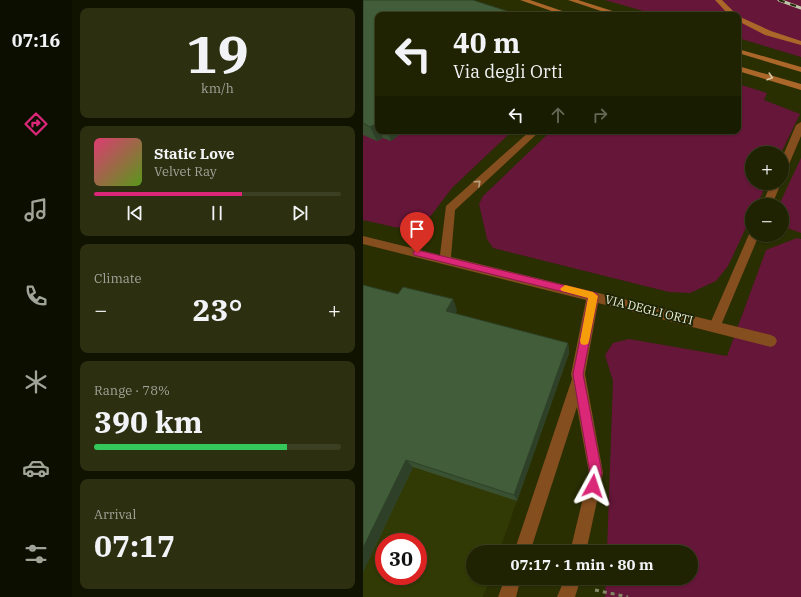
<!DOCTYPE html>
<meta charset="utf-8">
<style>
:root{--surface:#1f2301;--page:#2c2f10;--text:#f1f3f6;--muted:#a1a499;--line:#3c4023;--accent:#db2777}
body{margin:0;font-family:"IBM Plex Serif",serif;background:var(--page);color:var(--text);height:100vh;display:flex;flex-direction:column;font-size:15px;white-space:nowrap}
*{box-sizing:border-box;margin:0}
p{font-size:13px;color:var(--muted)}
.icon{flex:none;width:22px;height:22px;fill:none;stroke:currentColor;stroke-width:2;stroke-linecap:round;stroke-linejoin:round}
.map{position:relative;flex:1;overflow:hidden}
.sheet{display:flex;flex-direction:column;gap:8px;padding:8px;background:#111301;width:291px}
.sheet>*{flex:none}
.hud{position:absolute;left:12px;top:12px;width:366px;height:122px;border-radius:8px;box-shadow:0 1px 3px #0004,0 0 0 1px var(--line);background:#1f2301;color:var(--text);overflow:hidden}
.buttons{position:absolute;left:382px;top:146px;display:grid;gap:8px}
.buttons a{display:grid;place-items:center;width:44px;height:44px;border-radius:50%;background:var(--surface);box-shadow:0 1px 3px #0004,0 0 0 1px var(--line);font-size:20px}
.speed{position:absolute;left:12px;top:533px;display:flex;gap:8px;font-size:20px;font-weight:700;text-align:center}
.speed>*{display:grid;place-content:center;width:52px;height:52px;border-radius:50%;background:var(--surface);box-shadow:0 1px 3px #0004,0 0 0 1px var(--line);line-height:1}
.speed .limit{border:6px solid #d22;background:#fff;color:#111}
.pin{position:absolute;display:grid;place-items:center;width:34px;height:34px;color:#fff;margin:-41px -17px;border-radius:50% 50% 50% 0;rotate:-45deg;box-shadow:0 0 4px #0007}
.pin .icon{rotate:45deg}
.me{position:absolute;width:44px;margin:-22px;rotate:5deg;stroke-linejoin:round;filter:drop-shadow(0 0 3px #0008)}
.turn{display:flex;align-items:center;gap:14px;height:84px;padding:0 12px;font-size:18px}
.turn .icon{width:52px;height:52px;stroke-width:2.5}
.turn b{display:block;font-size:28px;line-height:34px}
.lanes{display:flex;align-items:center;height:38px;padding:0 12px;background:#0003;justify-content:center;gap:20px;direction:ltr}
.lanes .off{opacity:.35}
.big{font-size:30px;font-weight:700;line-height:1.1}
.sheet .widget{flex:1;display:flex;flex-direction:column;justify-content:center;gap:6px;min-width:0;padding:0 14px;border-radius:8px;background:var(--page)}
.sheet .dial{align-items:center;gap:0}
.dial b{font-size:52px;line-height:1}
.song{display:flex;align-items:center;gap:12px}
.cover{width:48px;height:48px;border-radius:6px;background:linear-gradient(135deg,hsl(340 70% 55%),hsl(90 70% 35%))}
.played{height:4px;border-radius:2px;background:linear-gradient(90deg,var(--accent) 60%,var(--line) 60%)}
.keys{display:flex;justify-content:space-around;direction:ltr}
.heat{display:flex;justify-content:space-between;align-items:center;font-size:22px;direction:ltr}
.charge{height:6px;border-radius:3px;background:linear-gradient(90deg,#34c759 78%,var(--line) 0)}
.trip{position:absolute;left:103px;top:545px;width:232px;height:40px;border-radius:20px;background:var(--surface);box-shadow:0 1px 3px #0004,0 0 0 1px var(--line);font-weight:700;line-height:40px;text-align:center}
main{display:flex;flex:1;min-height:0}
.tabs{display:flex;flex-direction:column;width:72px;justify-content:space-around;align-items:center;background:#0c0e00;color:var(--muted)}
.tabs .icon{width:28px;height:28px}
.tabs .selected{color:var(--accent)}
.tabs b{font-size:18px;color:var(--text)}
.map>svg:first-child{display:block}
</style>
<main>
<nav class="tabs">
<b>07:16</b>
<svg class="icon selected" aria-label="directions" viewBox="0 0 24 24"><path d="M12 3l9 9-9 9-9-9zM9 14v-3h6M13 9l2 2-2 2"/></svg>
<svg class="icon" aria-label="music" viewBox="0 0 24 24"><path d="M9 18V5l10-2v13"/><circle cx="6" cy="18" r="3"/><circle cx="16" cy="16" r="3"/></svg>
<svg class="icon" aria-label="phone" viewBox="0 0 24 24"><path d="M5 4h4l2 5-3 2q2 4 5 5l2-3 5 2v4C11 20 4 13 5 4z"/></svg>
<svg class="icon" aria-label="climate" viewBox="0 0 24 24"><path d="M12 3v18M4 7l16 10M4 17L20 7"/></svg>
<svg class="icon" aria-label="car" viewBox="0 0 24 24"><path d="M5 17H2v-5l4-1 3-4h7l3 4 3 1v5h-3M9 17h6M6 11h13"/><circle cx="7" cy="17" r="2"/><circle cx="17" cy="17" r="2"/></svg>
<svg class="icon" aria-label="filters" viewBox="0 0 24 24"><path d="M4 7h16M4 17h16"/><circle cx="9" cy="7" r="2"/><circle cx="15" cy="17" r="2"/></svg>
</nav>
<section class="sheet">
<div class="widget dial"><b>19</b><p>km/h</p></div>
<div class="widget">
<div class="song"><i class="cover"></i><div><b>Static Love</b><p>Velvet Ray</p></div></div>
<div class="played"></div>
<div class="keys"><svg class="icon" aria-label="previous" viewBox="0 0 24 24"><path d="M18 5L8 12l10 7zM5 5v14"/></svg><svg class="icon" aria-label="pause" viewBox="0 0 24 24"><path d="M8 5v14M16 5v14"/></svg><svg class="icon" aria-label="next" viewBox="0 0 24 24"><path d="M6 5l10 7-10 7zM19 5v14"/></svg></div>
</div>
<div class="widget"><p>Climate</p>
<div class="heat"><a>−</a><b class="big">23°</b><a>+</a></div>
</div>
<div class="widget"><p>Range · 78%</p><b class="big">390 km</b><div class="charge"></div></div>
<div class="widget"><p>Arrival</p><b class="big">07:17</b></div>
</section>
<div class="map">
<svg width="438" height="597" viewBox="0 0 438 597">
<rect width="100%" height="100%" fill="#292f01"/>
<path fill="#313904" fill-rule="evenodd" d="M0,285L88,322L206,353L136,552H110V578H127L120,597H0ZM21,542H55V576H21Z"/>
<g fill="#651639">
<path d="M0,0L15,15V131H149L89,188L57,230L31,227L0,220Z"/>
<path d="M242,0H438V57L375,38V15H294Z"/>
<path d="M375,84L404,93L401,100L437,114L418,153H389V183H404L394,205H389V215L365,266L353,281L327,293L306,292L130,248L124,239L116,204L120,196L188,131H375Z"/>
<path d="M438,158V233L419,226V205H416Z"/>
<path d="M434,238L438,239V597H242L243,578H328V552H244L250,381L242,355L250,343L266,339L364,356L403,250Z"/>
</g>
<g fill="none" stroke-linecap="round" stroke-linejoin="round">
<path stroke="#838965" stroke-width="3" stroke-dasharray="4 4" stroke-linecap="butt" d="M232,590L265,597"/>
<g fill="#854e1f" fill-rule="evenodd">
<path d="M438,122V136L424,169L419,172V158L433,125Z"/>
<path d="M408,183H418L409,205H399Z"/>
<path d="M387,232H389V235H396L356,330L352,331L348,330L346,326Z"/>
<path d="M216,373L221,375L223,379L167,552H151L209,379L211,375Z"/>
<path d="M142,578H158L153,597H135Z"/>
</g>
<g fill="#854e1f" fill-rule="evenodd">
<path d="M167,131H177L92,210L88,257L408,335L412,337L414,341L412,345L408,347L235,303L222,374L240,473L223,552H207L226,473L208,374L223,300L0,244V236L77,255L83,206Z"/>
<path d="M202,578H218L212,597H194Z"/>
</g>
<g fill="#ab662a" fill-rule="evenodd">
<path d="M157,0H167L211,15H200Z"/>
<path d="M205,0H215L262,15H250Z"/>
<path d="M352,0H359L374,15H366Z"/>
<path d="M375,16L408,31L438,41V45L402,35L375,21Z"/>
<path d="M375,49L438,67V72L375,53Z"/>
<path d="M375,66L438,84V90L375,71Z"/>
</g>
<g stroke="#bfc5a7" stroke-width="3">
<path id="rail" d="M416,0L438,8"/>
</g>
<use href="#rail" stroke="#1f2504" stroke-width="2" stroke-dasharray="6" stroke-linecap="butt"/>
</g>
<g fill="#395031">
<path d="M0,0L15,15V131H41L28,141L20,138L14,141L0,135Z"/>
<path d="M0,285L94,310L92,314L205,343L206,353L154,501L50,467L0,572Z"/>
</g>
<g fill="#2e4128">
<path d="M14,123L15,127V131H17L20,138L14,141L7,127Z"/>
<path d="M24,131H41L28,141Z"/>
<path d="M90,299L94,310L88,322L83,311Z"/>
<path d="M205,343L206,353L154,501L151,495Z"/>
<path d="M43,460L50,467L0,572V548Z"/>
</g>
<g fill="#425d39" stroke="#2e4128">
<path d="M0,0H110L156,15H15V124L14,123L7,127L0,123Z"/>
<path d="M0,285L35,294L40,287L90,299L83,311L205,343L151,495L43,460L0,548Z"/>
</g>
<defs><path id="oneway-chevron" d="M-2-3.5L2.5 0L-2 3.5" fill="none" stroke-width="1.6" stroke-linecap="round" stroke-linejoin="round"/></defs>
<use stroke="#d8c7a4" href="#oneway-chevron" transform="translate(407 77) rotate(17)"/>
<use stroke="#b8a07c" href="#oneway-chevron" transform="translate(115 183) rotate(-42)"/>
<path fill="#db2777" stroke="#8e194d" d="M54,250L233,293L235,296L220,374L239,473L234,490L230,492L226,490L224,486L227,473L210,374L225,298L51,255L50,253L51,251Z"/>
<path fill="#f59e0b" d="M202,285L230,292L235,296L226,341L225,344L221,345L218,344L217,341L225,298L199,291L197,289Z"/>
<g text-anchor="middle" stroke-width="4" stroke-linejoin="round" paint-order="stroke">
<g font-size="12" fill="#ebf1d8" stroke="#1f2504">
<text transform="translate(286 310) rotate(14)" y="4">VIA DEGLI ORTI</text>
</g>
</g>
</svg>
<div class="buttons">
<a>+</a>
<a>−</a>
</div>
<div class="speed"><div class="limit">30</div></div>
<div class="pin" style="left:54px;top:253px;background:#d93025"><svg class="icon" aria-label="arrive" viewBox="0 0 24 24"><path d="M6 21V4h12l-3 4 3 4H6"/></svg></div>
<svg class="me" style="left:230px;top:486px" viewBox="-20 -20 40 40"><path d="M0-17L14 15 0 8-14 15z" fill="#db2777" stroke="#fff" stroke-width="4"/></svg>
<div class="trip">07:17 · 1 min · 80 m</div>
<div class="hud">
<div class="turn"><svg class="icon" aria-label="left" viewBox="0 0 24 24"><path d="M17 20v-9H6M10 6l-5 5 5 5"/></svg><div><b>40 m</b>Via degli Orti</div></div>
<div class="lanes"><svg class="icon" aria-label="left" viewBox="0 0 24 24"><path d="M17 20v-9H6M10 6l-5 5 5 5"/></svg><svg class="icon off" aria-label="ahead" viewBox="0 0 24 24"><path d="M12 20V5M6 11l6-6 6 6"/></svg><svg class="icon off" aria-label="right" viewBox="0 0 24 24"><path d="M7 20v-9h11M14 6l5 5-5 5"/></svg></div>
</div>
</div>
</main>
